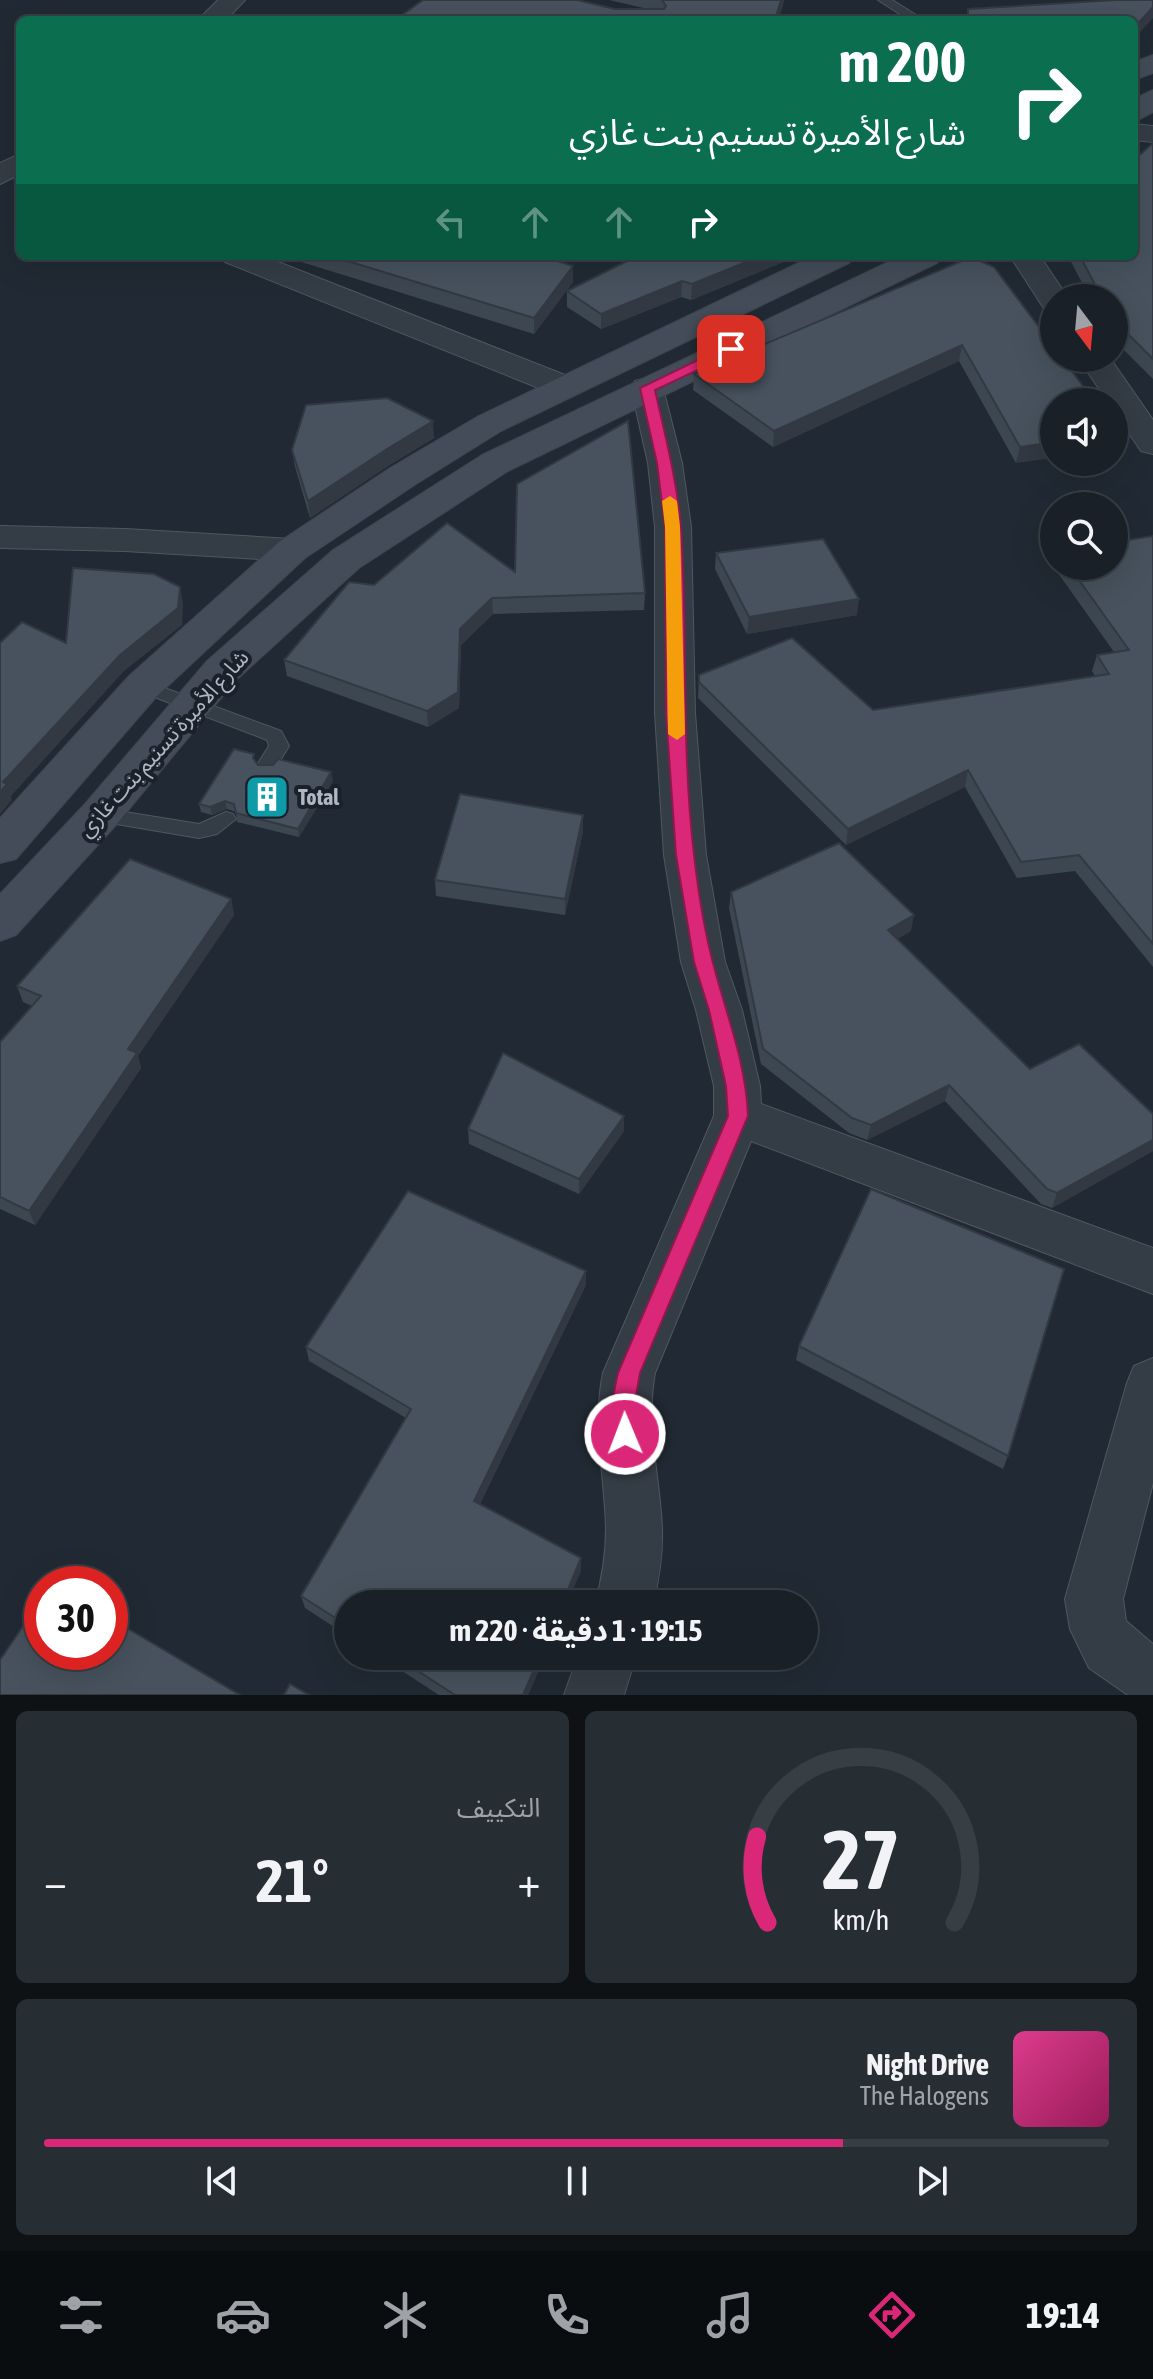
<!DOCTYPE html>
<html lang="ar">
<meta charset="utf-8">
<style>
:root{--surface:#192027;--page:#262d33;--text:#f1f3f6;--muted:#9fa3a7;--line:#373e44;--accent:#db2777}
body{margin:0;font-family:"Asap Condensed","Noto Sans Arabic",sans-serif;background:var(--page);color:var(--text);direction:rtl;height:100vh;display:flex;flex-direction:column;font-size:30px;white-space:nowrap}
*{box-sizing:border-box;margin:0}
p{font-size:26px;color:var(--muted)}
.icon{flex:none;width:44px;height:44px;fill:none;stroke:currentColor;stroke-width:2;stroke-linecap:round;stroke-linejoin:round}
.map{position:relative;height:1695px;overflow:hidden;direction:ltr}
.details{display:flex;flex-direction:column;gap:16px;padding:16px;background:#0e1215;flex:1}
.details>*{flex:none}
.hud{position:absolute;left:16px;top:16px;width:1122px;height:244px;border-radius:12px;box-shadow:0 8px 32px #0002,0 0 0 2px var(--line);direction:rtl;background:#0b6e4f;color:#fff;overflow:hidden}
.needle{width:52px;rotate:164deg}
.buttons{position:absolute;left:1040px;top:284px;display:grid;gap:16px}
.buttons a{display:grid;place-items:center;width:88px;height:88px;border-radius:50%;background:var(--surface);box-shadow:0 8px 32px #0002,0 0 0 2px var(--line);font-size:40px}
.speed{position:absolute;left:24px;top:1566px;display:flex;gap:16px;font-size:40px;font-weight:700;text-align:center}
.speed>*{display:grid;place-content:center;width:104px;height:104px;border-radius:50%;background:var(--surface);box-shadow:0 8px 32px #0002,0 0 0 2px var(--line);line-height:1}
.speed .limit{border:12px solid #d22;background:#fff;color:#111}
.pin{position:absolute;display:grid;place-items:center;width:68px;height:68px;color:#fff;margin:-34px;border-radius:16px;box-shadow:0 4px 12px #0006}
.me{position:absolute;width:88px;margin:-44px;rotate:359deg;stroke-linejoin:round;filter:drop-shadow(0 0 6px #0008)}
.turn{display:flex;align-items:center;gap:28px;height:168px;padding:0 40px;font-size:36px}
.turn .icon{width:104px;height:104px;stroke-width:2.5}
.turn b{display:block;font-size:56px;line-height:68px}
.lanes{display:flex;align-items:center;height:76px;padding:0 40px;background:#0003;justify-content:center;gap:40px;direction:ltr}
.lanes .off{opacity:.35}
.big{font-size:60px;font-weight:700;line-height:1.1}
.details .tile{flex:1;display:flex;flex-direction:column;justify-content:center;gap:12px;min-width:0;padding:0 28px;border-radius:12px;background:var(--page)}
.details .dial{align-items:center;gap:0}
.dial svg{height:208px;overflow:visible;fill:none;stroke:var(--line);stroke-width:7;stroke-linecap:round;text-anchor:middle}
.dial text{fill:var(--text);stroke:none}
.song{display:flex;align-items:center;gap:24px}
.cover{width:96px;height:96px;border-radius:12px;background:linear-gradient(135deg,hsl(330 70% 55%),hsl(330 70% 35%))}
.played{height:8px;border-radius:4px;background:linear-gradient(90deg,var(--accent) 75%,var(--line) 75%)}
.keys{display:flex;justify-content:space-around;direction:ltr}
.heat{display:flex;justify-content:space-between;align-items:center;font-size:44px;direction:ltr}
.details .tiles{flex:1;display:grid;gap:16px;grid-template-columns:1fr 1fr}
.tile:last-child{grid-column:span 2}
.trip{position:absolute;left:334px;top:1590px;width:484px;height:80px;border-radius:40px;background:var(--surface);box-shadow:0 8px 32px #0002,0 0 0 2px var(--line);font-weight:700;line-height:80px;text-align:center;direction:rtl}
.dock{display:flex;height:128px;justify-content:space-around;align-items:center;background:#0a0d10;color:var(--muted)}
.dock .icon{width:56px;height:56px}
.dock .on{color:var(--accent)}
.dock b{font-size:36px;color:var(--text)}
.map>svg:first-child{display:block}
</style>
<div class="map">
<svg width="1153" height="1695" viewBox="0 0 1153 1695">
<rect width="100%" height="100%" fill="#212a34"/>
<g fill="none" stroke-linecap="round" stroke-linejoin="round">
<g stroke="#4f5760" stroke-width="2">
<g id="lane">
<path d="M878,0H892L924,20H909Z"/>
<path d="M143,680L281,731L289,746L274,770H260L257,765L269,746L267,740L136,690L134,686L136,682Z"/>
<path d="M100,808L199,824L226,812L233,814L236,819L217,834L199,838L93,820L90,815L93,810Z"/>
</g>
</g>
<g stroke="#4f5760" stroke-width="2">
<g id="street">
<path d="M218,0H245L226,20H198Z"/>
<path d="M1134,124L1153,126V142L1134,140Z"/>
<path d="M20,154V174L0,184V163Z"/>
<path d="M221,256H263L575,379L579,386L575,393L563,396L551,393L225,262Z"/>
<path d="M1010,256H1040L1068,298H1054V309L1043,307Z"/>
<path d="M1078,358H1110L1153,420V454L1141,451L1114,411V402H1108Z"/>
<path d="M647,378L659,381L663,388L682,463L691,527L695,713L706,855L725,962L742,1010L760,1086L761,1104L1153,1248V1294L751,1141L655,1373C645,1426 660,1476 662,1529C663,1555 659,1579 653,1604H595C602,1579 606,1555 606,1529C605,1476 592,1426 603,1373L714,1116V1086L696,1010L681,962L664,855L655,713V527L648,463L631,388L635,381Z"/>
<path d="M0,526L125,529L292,539L305,542L310,550L305,558L292,561L125,551L0,548Z"/>
<path d="M1153,1358V1483L1123,1599L1126,1621L1153,1644V1695H1128L1089,1668L1070,1629L1065,1599L1127,1383L1134,1366Z"/>
<path d="M578,1656H636L624,1695H564Z"/>
</g>
</g>
<g stroke="#3e454f" stroke-width="2">
<g id="secondary">
<path d="M1153,55V73L1134,80V62Z"/>
<path d="M1153,90V112L1134,122V99Z"/>
<path d="M813,256H854L849,263L501,431L416,484L305,558L157,696L16,859L0,863V818L129,676L279,542L390,468L477,417Z"/>
<path d="M901,256H942L937,263L508,471L359,568L235,681L115,826L16,935L0,941V894L85,804L207,661L333,550L482,455Z"/>
</g>
</g>
<use href="#lane" fill="#343c45" fill-rule="evenodd"/>
<use href="#street" fill="#343c45" fill-rule="evenodd"/>
<use href="#secondary" fill="#434c58" fill-rule="evenodd"/>
</g>
<g fill="#3d4751">
<path d="M609,0H784L778,20L615,9H648Z"/>
<path d="M1153,143V379L1114,340V298H1090L1068,256H1134Z"/>
<path d="M282,256H542L573,282L534,334Z"/>
<path d="M637,256H798L691,300L681,297L601,329L567,307V291Z"/>
<path d="M971,257L1054,347L1016,463L959,361L773,447L693,390L694,374Z"/>
<path d="M434,438L388,466L310,518L295,467L292,450Z"/>
<path d="M1153,536V967L1075,871L1017,878L965,787L846,845L698,698L699,675L873,710L1095,676L1092,671L1097,655L1114,652L1053,566L1054,562V566H1114Z"/>
<path d="M716,553L857,615L747,634L715,569Z"/>
<path d="M515,572L645,593L644,610L493,614L461,645L459,708L428,727L287,676L284,660L374,585Z"/>
<path d="M255,761L258,765L333,781L299,837L237,822L236,812L227,809L212,815L201,812L199,804Z"/>
<path d="M583,831L565,915L436,896L435,880Z"/>
<path d="M731,892L911,931L897,939L1030,1069L1153,1114V1151L1052,1208L1041,1204L945,1101L867,1140L849,1133L761,1064L729,908Z"/>
<path d="M231,899L234,915L138,1056L141,1068L35,1225L0,1209V1042L32,1006L23,1002L17,986Z"/>
<path d="M624,1116V1131L579,1194L469,1144L468,1129Z"/>
<path d="M586,1271V1285L480,1504L581,1571L348,1604V1636L305,1608L301,1596L406,1418L309,1361L306,1347Z"/>
<path d="M799,1346L1008,1456L1003,1469L796,1360Z"/>
<path d="M379,1656H545L528,1695H439Z"/>
</g>
<g fill="#323942">
<path d="M781,0H784L783,6L778,20H775Z"/>
<path d="M1153,7V18L1134,39V28Z"/>
<path d="M761,256H798L691,300L692,284Z"/>
<path d="M573,266V282L534,334V318Z"/>
<path d="M682,281L681,297L601,329V314Z"/>
<path d="M962,345L959,361L773,447L774,431Z"/>
<path d="M433,421L434,438L388,466L310,518L308,501L387,449Z"/>
<path d="M1054,442V458L1016,463L1020,447Z"/>
<path d="M180,587L183,604L182,625L124,671L11,796L12,800L0,814V792L3,782Z"/>
<path d="M492,598L493,614L461,645L459,708L428,727L427,711L460,629Z"/>
<path d="M859,599L857,615L747,634L749,617Z"/>
<path d="M968,770L965,787L846,845L848,829Z"/>
<path d="M331,772L333,781L299,837L298,829Z"/>
<path d="M225,801L227,809L212,815L210,807Z"/>
<path d="M583,815V831L565,915V899Z"/>
<path d="M231,899L234,915L138,1056L141,1068L35,1225L29,1211L128,1049Z"/>
<path d="M914,915L911,931L885,946L888,930Z"/>
<path d="M949,1085L945,1101L867,1140L871,1125Z"/>
<path d="M624,1116V1131L579,1194V1179Z"/>
<path d="M1153,1140V1151L1052,1208L1057,1193Z"/>
<path d="M586,1271V1285L475,1514L474,1501Z"/>
<path d="M581,1558V1571L567,1604H562Z"/>
<path d="M540,1656H545L528,1695H523Z"/>
</g>
<g fill="#47525e" stroke="#323942" stroke-width="2">
<path d="M423,0H577L615,9H664L666,6L662,0H781L775,20H395Z"/>
<path d="M1116,0H1153V7L1134,28V20H968V9Z"/>
<path d="M1153,143V359L1114,320V298H1102L1080,256H1134V160Z"/>
<path d="M331,256H542L573,266L534,318Z"/>
<path d="M637,256H761L692,284L682,281L601,314L567,291Z"/>
<path d="M971,257L994,267L1054,347V358H1062L1095,402H1054V442L1020,447L962,345L774,431L694,374Z"/>
<path d="M387,398L433,421L387,449L308,501L292,450L306,405Z"/>
<path d="M628,421L645,593L492,598L460,629L458,692L427,711L284,660L349,582L374,585L447,523L515,572L517,484Z"/>
<path d="M1153,536V944L1079,855L1021,862L968,770L848,829L699,682V675L792,638L873,710L1109,674L1097,655L1129,650L1069,566H1114V542Z"/>
<path d="M823,539L859,599L749,617L716,553Z"/>
<path d="M73,568L154,574L180,587L178,608L120,655L3,782L7,784L0,792V643L22,622L66,643Z"/>
<path d="M234,749L254,754L253,758L258,765H273L278,759L331,772L298,829L236,813L234,804L225,801L210,807L199,804Z"/>
<path d="M460,794L583,815L565,899L435,880Z"/>
<path d="M839,843L914,915L888,930L1030,1069L1079,1044L1153,1114V1140L1057,1193L1047,1189L949,1085L871,1125L852,1118L763,1049L731,892Z"/>
<path d="M130,859L231,899L128,1049L137,1053L29,1211L0,1197V1042L41,996L17,986Z"/>
<path d="M503,1053L624,1116L579,1179L468,1129Z"/>
<path d="M871,1189L1064,1269L1008,1456L799,1346Z"/>
<path d="M408,1191L586,1271L474,1501L581,1558L562,1604H348V1626L301,1596L411,1409L306,1347Z"/>
<path d="M42,1598V1652H110V1618L240,1695H0V1660Z"/>
<path d="M395,1656H540L523,1695H455Z"/>
<path d="M290,1684L309,1695H284Z"/>
</g>
<path fill="#db2777" stroke="#8e194d" stroke-width="2" d="M731,344L736,346V352L655,390C665,435 677,481 681,527C688,636 681,746 694,855C698,890 704,929 713,963C726,1014 746,1062 748,1116L640,1373L634,1407L637,1434L634,1441L625,1445L617,1441C607,1419 613,1396 618,1373L728,1116L726,1086L709,1010L694,962L676,855L666,713L665,527L657,463L640,388Z"/>
<path fill="#f59e0b" d="M670,496L677,501L680,527L685,734L677,740L668,734L665,527L662,501Z"/>
<defs>
<g id="building-square" transform="scale(2.3)"><rect x="-9" y="-9" width="18" height="18" rx="4" fill="#0f9aa8" stroke="#1a212a"/><path d="M-4-6H4V6H1V3H-1V6H-4ZM-2.5-4.3h1.7v1.8h-1.7ZM.8-4.3h1.7v1.8H.8ZM-2.5-1h1.7V.8h-1.7ZM.8-1h1.7V.8H.8Z" fill="#fff"/></g>
</defs>
<g fill-rule="evenodd">
<use href="#building-square" x="267" y="797"/>
</g>
<g text-anchor="middle" stroke-width="8" stroke-linejoin="round" paint-order="stroke">
<g font-size="22" fill="#aeb7c2" stroke="#1a212a">
<text transform="translate(163 743) rotate(-48)" y="8">شارع الأميرة تسنيم بنت غازي</text>
</g>
<g font-size="22" font-weight="bold" fill="#aeb7c2" stroke="#1a212a" text-anchor="start">
<text x="298" y="805">Total</text>
</g>
</g>
</svg>
<div class="buttons">
<a><svg class="needle" viewBox="-14 -14 28 28"><path d="M0-13l5 13h-10z" fill="#e53935"/><path d="M0 13l5-13h-10z" fill="#9fa3a7"/></svg></a>
<a><svg class="icon" aria-label="sound" viewBox="0 0 24 24"><path d="M4 9h4l5-4v14l-5-4H4zM17 9q2 3 0 6"/></svg></a>
<a><svg class="icon" aria-label="search" viewBox="0 0 24 24"><circle cx="10" cy="10" r="6"/><path d="M15 15l6 6"/></svg></a>
</div>
<div class="speed"><div class="limit">30</div></div>
<div class="pin" style="left:731px;top:349px;background:#d93025"><svg class="icon" aria-label="arrive" viewBox="0 0 24 24"><path d="M6 21V4h12l-3 4 3 4H6"/></svg></div>
<svg class="me" style="left:625px;top:1434px" viewBox="-20 -20 40 40"><circle r="17" fill="#db2777" stroke="#fff" stroke-width="3"/><path d="M0-11L8 9 0 5-8 9z" fill="#fff"/></svg>
<div class="trip">19:15 · 1 دقيقة · 220 m</div>
<div class="hud">
<div class="turn"><svg class="icon" aria-label="right" viewBox="0 0 24 24"><path d="M7 20v-9h11M14 6l5 5-5 5"/></svg><div><b>200 m</b>شارع الأميرة تسنيم بنت غازي</div></div>
<div class="lanes"><svg class="icon off" aria-label="left" viewBox="0 0 24 24"><path d="M17 20v-9H6M10 6l-5 5 5 5"/></svg><svg class="icon off" aria-label="ahead" viewBox="0 0 24 24"><path d="M12 20V5M6 11l6-6 6 6"/></svg><svg class="icon off" aria-label="ahead" viewBox="0 0 24 24"><path d="M12 20V5M6 11l6-6 6 6"/></svg><svg class="icon" aria-label="right" viewBox="0 0 24 24"><path d="M7 20v-9h11M14 6l5 5-5 5"/></svg></div>
</div>
</div>
<section class="details">
<div class="tiles">
<div class="tile dial"><svg viewBox="0 0 100 80">
<path d="M14 69A42 42 0 1 1 86 69"/>
<path d="M14 69A42 42 0 0 1 10 36" stroke="#db2777"/>
<text x="50" y="56" font-size="32" font-weight="700">27</text>
<text x="50" y="72" font-size="11">km/h</text>
</svg></div>
<div class="tile"><p>التكييف</p>
<div class="heat"><a>−</a><b class="big">21°</b><a>+</a></div>
</div>
<div class="tile">
<div class="song"><i class="cover"></i><div><b>Night Drive</b><p>The Halogens</p></div></div>
<div class="played"></div>
<div class="keys"><svg class="icon" aria-label="previous" viewBox="0 0 24 24"><path d="M18 5L8 12l10 7zM5 5v14"/></svg><svg class="icon" aria-label="pause" viewBox="0 0 24 24"><path d="M8 5v14M16 5v14"/></svg><svg class="icon" aria-label="next" viewBox="0 0 24 24"><path d="M6 5l10 7-10 7zM19 5v14"/></svg></div>
</div>
</div>
</section>
<nav class="dock">
<b>19:14</b>
<svg class="icon on" aria-label="directions" viewBox="0 0 24 24"><path d="M12 3l9 9-9 9-9-9zM9 14v-3h6M13 9l2 2-2 2"/></svg>
<svg class="icon" aria-label="music" viewBox="0 0 24 24"><path d="M9 18V5l10-2v13"/><circle cx="6" cy="18" r="3"/><circle cx="16" cy="16" r="3"/></svg>
<svg class="icon" aria-label="phone" viewBox="0 0 24 24"><path d="M5 4h4l2 5-3 2q2 4 5 5l2-3 5 2v4C11 20 4 13 5 4z"/></svg>
<svg class="icon" aria-label="climate" viewBox="0 0 24 24"><path d="M12 3v18M4 7l16 10M4 17L20 7"/></svg>
<svg class="icon" aria-label="car" viewBox="0 0 24 24"><path d="M5 17H2v-5l4-1 3-4h7l3 4 3 1v5h-3M9 17h6M6 11h13"/><circle cx="7" cy="17" r="2"/><circle cx="17" cy="17" r="2"/></svg>
<svg class="icon" aria-label="filters" viewBox="0 0 24 24"><path d="M4 7h16M4 17h16"/><circle cx="9" cy="7" r="2"/><circle cx="15" cy="17" r="2"/></svg>
</nav>
